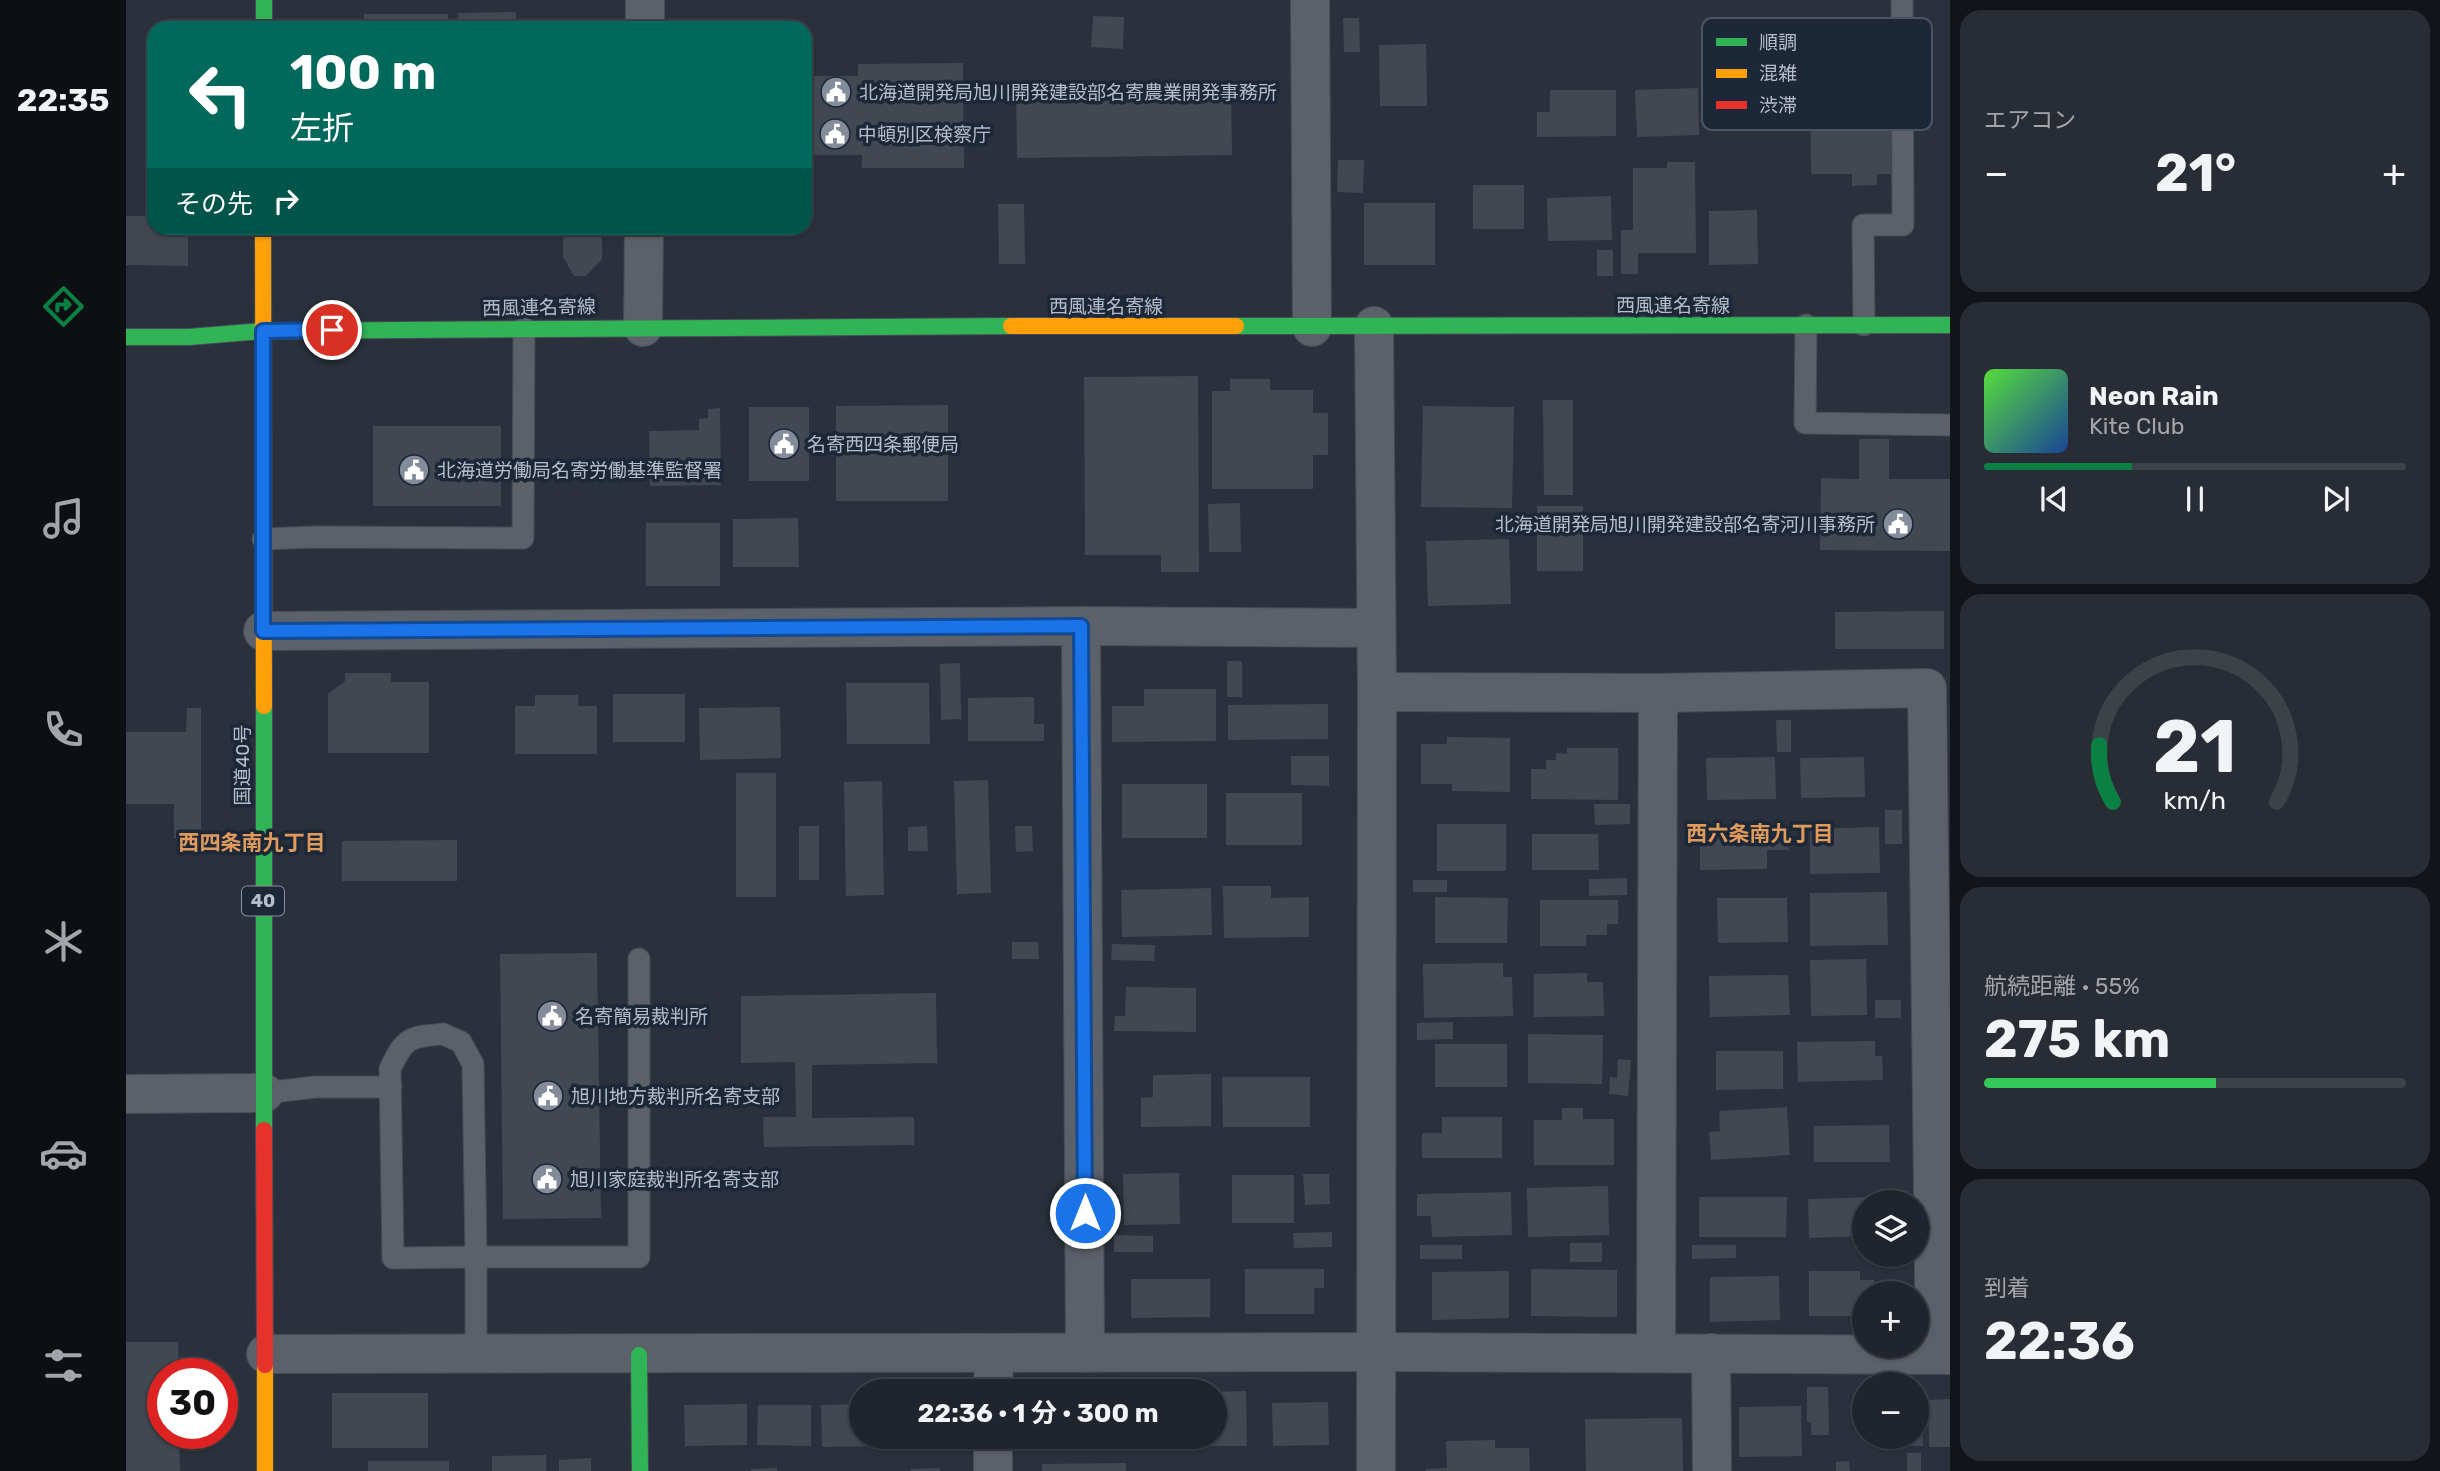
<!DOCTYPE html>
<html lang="ja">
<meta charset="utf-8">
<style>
:root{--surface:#20252d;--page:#282d35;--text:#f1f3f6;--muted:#a2a5aa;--line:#3d4249;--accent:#0b8043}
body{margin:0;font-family:Rubik,"Noto Sans JP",sans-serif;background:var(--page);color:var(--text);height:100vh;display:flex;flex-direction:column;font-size:26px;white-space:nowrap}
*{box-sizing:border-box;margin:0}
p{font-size:23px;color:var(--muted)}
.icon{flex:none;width:38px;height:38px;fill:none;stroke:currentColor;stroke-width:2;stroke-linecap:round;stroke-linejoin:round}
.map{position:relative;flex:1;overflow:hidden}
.drawer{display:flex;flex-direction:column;gap:10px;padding:10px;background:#121419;width:490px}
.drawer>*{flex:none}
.guide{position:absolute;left:21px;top:21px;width:665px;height:214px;border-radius:21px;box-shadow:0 2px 5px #0004,0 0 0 2px var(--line);background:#00695c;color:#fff;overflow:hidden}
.controls{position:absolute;left:1726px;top:1190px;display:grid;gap:14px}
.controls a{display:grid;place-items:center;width:77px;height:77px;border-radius:50%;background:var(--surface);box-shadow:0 2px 5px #0004,0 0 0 2px var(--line);font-size:35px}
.speed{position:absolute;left:21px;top:1358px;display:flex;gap:14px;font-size:35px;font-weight:700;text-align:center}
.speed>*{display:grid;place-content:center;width:91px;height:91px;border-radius:50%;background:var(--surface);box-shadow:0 2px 5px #0004,0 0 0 2px var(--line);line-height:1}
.speed .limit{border:10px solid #d22;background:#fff;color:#111}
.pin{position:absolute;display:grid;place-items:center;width:60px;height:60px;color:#fff;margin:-30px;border:4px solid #fff;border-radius:50%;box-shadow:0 2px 7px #0007}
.me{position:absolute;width:77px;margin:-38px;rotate:0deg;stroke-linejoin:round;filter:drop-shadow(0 0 5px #0008)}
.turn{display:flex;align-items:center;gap:24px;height:147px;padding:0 28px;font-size:32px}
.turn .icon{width:91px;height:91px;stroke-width:2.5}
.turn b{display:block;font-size:49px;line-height:60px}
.then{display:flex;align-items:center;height:66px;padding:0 28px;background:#0003;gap:14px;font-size:26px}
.big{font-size:52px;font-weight:700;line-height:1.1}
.drawer .tile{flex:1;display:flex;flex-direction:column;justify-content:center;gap:10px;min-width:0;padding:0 24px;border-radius:21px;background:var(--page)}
.drawer .dial{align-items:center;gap:0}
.dial svg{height:182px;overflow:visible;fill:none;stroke:var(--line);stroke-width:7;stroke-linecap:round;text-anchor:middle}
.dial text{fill:var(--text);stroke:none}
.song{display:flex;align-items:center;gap:21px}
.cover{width:84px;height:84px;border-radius:10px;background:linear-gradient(135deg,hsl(110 70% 55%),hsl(220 70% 35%))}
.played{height:7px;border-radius:4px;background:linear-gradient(90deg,var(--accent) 35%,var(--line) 35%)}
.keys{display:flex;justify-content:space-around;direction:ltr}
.heat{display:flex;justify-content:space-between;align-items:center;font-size:38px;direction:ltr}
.charge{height:10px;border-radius:5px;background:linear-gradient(90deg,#34c759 55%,var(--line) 0)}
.trip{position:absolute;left:723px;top:1379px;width:378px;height:70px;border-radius:35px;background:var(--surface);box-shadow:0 2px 5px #0004,0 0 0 2px var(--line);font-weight:700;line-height:70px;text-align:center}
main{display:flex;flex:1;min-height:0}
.dock{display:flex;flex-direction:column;width:126px;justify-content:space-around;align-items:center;background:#0d0f12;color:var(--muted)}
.dock .icon{width:49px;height:49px}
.dock .current{color:var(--accent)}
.dock b{font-size:32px;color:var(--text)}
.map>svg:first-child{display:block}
</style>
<main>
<nav class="dock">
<b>22:35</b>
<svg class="icon current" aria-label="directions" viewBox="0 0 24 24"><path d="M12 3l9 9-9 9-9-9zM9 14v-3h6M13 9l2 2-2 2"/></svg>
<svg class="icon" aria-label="music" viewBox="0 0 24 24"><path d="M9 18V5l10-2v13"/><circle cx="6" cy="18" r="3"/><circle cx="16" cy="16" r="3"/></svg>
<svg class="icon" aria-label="phone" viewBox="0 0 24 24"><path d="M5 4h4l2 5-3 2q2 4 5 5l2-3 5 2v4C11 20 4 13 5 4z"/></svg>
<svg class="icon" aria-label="climate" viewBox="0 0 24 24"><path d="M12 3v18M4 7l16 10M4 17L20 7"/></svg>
<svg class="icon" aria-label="car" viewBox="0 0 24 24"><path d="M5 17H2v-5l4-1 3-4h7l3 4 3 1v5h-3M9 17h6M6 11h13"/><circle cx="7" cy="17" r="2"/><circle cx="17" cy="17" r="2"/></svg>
<svg class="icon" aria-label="filters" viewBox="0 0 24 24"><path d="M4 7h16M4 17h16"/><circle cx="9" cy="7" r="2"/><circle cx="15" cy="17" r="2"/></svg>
</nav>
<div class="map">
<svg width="1824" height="1471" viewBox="0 0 1824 1471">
<rect width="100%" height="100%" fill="#2a313c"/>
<g fill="#424852">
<path d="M390,12V28H333L332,13Z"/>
<rect x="238" y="14" width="84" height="14"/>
<path d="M967,16L998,17L997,49L965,47Z"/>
<path d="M1217,18H1233L1234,52H1218Z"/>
<path d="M1300,44L1301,106H1254L1253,45Z"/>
<path d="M837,63L838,168H736V155H679V76H732V64Z"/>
<path d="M1765,69V174H1751V185L1726,186V174H1685L1684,70Z"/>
<path d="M1105,83L1106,155L891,158L890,87Z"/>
<path d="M1572,88L1573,135L1511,137L1509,90Z"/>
<path d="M1424,90H1490V136L1411,137V112H1424Z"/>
<path d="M1212,160H1238L1237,193L1211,192Z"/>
<path d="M1541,162H1569L1570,253H1512V274H1495V230H1507V168H1541Z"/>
<rect x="1347" y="185" width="51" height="44"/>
<path d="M1485,196L1486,240L1422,241L1421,198Z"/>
<rect x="1238" y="203" width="71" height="62"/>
<path d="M872,204H898L899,264H873Z"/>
<path d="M1631,210L1632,264L1583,265V211Z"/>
<path d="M0,216H28V228H62V266L0,265Z"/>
<path d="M241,228H275V233L246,234Z"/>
<path d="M286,228H342L335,237H319L311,233H286Z"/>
<path d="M437,228H476V259L460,276H448L437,257Z"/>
<rect x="1471" y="250" width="16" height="26"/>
<path d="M1072,376L1073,572H1035V555H959L958,377Z"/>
<path d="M1104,379H1144V390H1187V413H1202V455H1187V489H1086V391H1104Z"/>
<path d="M1417,400H1447V495H1418Z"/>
<path d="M822,405V501H710V406Z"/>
<path d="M1297,406L1388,407L1386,508L1295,507Z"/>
<rect x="623" y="407" width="60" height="74"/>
<path d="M594,408L595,485L524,486L523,431L573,430V419L582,418V409Z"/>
<rect x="247" y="426" width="128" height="80"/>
<path d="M1733,439H1763V479H1824V551L1694,550L1695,478L1733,479Z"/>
<path d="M1114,503L1115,552H1083L1082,504Z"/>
<rect x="1411" y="506" width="46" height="65"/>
<path d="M672,518L673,567H607V519Z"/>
<rect x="520" y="523" width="74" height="63"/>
<path d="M1383,539L1385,604L1302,606L1300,541Z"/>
<path d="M1818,611V649H1709V612Z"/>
<rect x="1101" y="661" width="15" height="36"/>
<path d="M834,663L835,719L815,720L814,664Z"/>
<path d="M219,673H265V682H303V753H202V694L219,681Z"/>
<path d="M720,683H803L804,744H721Z"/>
<path d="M1018,689H1090V741L986,742V706H1018Z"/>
<rect x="487" y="694" width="72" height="48"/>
<path d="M409,695H452V706H471V754H389V706H409Z"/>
<path d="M908,697V724H918V741H842V698Z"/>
<path d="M1202,704V739L1102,740V705Z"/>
<path d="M654,707L655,758L574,760L573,708Z"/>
<path d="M61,708H75V838H48V804H0V732H60Z"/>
<path d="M1650,720H1665V752H1651Z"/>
<path d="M1321,737L1384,738V792L1326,791V784H1295V744H1321Z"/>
<path d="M1441,748H1492V800L1405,799V769H1420V760H1430V753L1441,754Z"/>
<path d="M1165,756H1203V786L1165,785Z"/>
<path d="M1649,757L1650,799L1581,800L1580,758Z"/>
<path d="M1738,757L1739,797L1675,798L1674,758Z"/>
<rect x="610" y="773" width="40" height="124"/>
<path d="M862,780L865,893L831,894L828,781Z"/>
<path d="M756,781L758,895L720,896L718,782Z"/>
<rect x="996" y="784" width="85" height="54"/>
<rect x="1100" y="793" width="76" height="52"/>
<path d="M1468,804H1504V824L1469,825Z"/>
<rect x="1759" y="810" width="17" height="34"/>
<rect x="1311" y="824" width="69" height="47"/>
<path d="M1663,825V850H1641V869L1574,870V827Z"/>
<rect x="673" y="826" width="20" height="54"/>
<path d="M801,826L802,851H782V827Z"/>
<path d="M889,826H906L907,851L890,852Z"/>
<path d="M1753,827L1754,873L1684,874V829Z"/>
<path d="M1406,834H1472L1473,870H1406Z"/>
<path d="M331,840V881H216V841Z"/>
<path d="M1501,878V895L1463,896V879Z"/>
<rect x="1287" y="880" width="34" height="12"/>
<path d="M1097,886H1145V898L1183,897V937L1098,938Z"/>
<path d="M1085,888L1086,935L996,937L995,890Z"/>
<path d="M1761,892L1762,945L1684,946V893Z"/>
<path d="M1309,897L1382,898L1381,943H1309Z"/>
<path d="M1591,898H1661L1662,942L1592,943Z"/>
<path d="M1414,900H1492V924H1481V935H1460V946H1414Z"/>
<path d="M886,942H912L913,959H886Z"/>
<path d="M986,944L1029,945L1028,961L985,960Z"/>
<path d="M471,953L475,1218L377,1219L374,954Z"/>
<path d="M1740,959L1741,1015L1685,1016L1684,960Z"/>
<path d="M1377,963V977H1386L1387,1016L1298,1018L1297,964Z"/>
<path d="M1461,973V982H1477L1478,1016L1408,1017V974Z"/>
<path d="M1662,975L1664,1015L1584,1017L1583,976Z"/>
<path d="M1000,987L1070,988V1032L988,1031L989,1016H999Z"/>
<path d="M810,993L811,1063L686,1065V1118L788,1117V1145L638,1147L637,1117H670L669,1062L615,1063V996Z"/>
<rect x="1749" y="1000" width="26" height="18"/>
<path d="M1327,1022V1039L1291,1040V1023Z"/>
<path d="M1402,1034L1477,1035L1476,1084L1402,1083Z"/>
<path d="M1749,1041V1056H1756L1757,1080L1672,1082L1671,1042Z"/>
<rect x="1309" y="1044" width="72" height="43"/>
<path d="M1590,1051H1657V1089L1590,1090Z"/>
<path d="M1492,1059L1505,1060L1502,1096L1483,1094L1484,1077L1491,1078Z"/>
<path d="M1085,1074V1126L1015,1127V1098L1027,1097V1075Z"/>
<path d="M1096,1077H1184V1127H1097Z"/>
<path d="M1661,1107L1664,1155L1585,1160L1583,1132L1594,1131L1593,1111Z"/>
<path d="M1436,1108H1457V1119H1488V1165H1408V1120H1436Z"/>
<path d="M1316,1117H1376V1158H1296V1133H1316Z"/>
<path d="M1763,1125L1764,1162H1688V1126Z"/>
<path d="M1053,1173L1054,1224L998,1225L997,1174Z"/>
<path d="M1177,1174H1203L1204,1204L1179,1205Z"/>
<rect x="1106" y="1175" width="62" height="48"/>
<path d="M1482,1186L1483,1235L1402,1237L1401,1188Z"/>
<path d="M1385,1192L1386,1235L1306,1237L1305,1216H1291V1194Z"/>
<path d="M1573,1197H1661L1660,1237H1573Z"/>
<path d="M1753,1197V1202H1738V1236L1683,1238L1682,1199Z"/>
<path d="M1206,1232V1247L1168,1248L1167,1233Z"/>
<path d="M988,1235L1027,1236V1252H988Z"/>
<rect x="1444" y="1243" width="32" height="19"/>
<rect x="1294" y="1245" width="42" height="14"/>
<path d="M1566,1245H1610V1258L1566,1259Z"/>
<rect x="1741" y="1255" width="35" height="6"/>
<path d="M1119,1269H1198V1288H1188V1314H1119Z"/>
<path d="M1405,1269L1491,1270V1317L1405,1316Z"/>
<path d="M1383,1271V1318L1306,1320V1272Z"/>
<path d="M1683,1271H1734V1280H1748V1293H1738V1316H1683Z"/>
<path d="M1653,1276L1654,1320L1584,1322V1277Z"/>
<path d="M1005,1279H1084V1317L1005,1318Z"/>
<path d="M0,1342H52L53,1374H37V1433H53L54,1471H0Z"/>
<path d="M1681,1387H1702L1703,1435H1685V1422H1681Z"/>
<path d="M1120,1391L1121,1446H1068V1437H1088V1392Z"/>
<rect x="1733" y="1391" width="5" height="36"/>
<rect x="206" y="1393" width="96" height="55"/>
<path d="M1824,1399V1447H1803L1802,1400Z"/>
<path d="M1202,1402L1203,1445L1147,1446L1146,1403Z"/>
<path d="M621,1404V1445L559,1446L558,1405Z"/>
<path d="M735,1404V1437H751V1446L696,1447L695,1405Z"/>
<path d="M1790,1404H1796L1797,1446H1783V1437H1790Z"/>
<path d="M632,1405H685V1446L631,1445Z"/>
<path d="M1675,1406L1676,1456L1613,1457V1407Z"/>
<path d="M1556,1418L1557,1471H1460L1459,1419Z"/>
<path d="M763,1437H819V1445L763,1446Z"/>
<path d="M1752,1437H1773L1774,1448L1753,1449Z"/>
<path d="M1369,1440V1448H1403L1404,1471H1300V1469L1321,1468L1320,1441Z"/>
<rect x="1781" y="1453" width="14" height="18"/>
<path d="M420,1455V1471H366V1456Z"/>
<path d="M465,1458V1471H433V1460Z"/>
<rect x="242" y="1461" width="81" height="10"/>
<path d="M1723,1461L1724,1471H1710V1462Z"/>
<path d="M1000,1463V1471H916V1464Z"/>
<path d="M651,1468V1471H625V1469Z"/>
<path d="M814,1468V1471H784V1469Z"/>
</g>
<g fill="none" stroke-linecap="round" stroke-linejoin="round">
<g stroke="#474c54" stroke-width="23">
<g id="lane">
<path d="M1680,325L1679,423L1824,425"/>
<path d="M1738,325L1737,225H1777L1776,0"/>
<path d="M137,539L189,537L397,538L398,328"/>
<path d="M317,1034L335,1042L347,1064L350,1257L267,1258L264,1069C279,1037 283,1037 317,1034Z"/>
<path d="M138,1093L189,1087H265"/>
<path d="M350,1356V1257H513V959"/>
</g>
</g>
<g stroke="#474c54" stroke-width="40">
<g id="street">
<path d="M1184,0L1186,327"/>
<path d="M519,28V0"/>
<path d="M1248,326L1251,692L1250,1471"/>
<path d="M517,327L518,228"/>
<path d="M955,626L959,1353"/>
<path d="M137,631L955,626L1250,628"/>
<path d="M1251,692L1532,693L1801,688L1809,1354"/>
<path d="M0,1094L138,1093"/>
<path d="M1530,1353L1532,693"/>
<path d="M1585,1353L1586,1471"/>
<path d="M140,1354L1250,1352L1824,1355"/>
<path d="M867,1391L868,1353"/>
<path d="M867,1471V1437"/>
</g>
</g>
<g stroke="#474c54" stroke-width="18">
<g id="fast">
<path d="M138,0V28"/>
<path d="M1110,326L1824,325"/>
<path d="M0,337H63L137,331L885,326"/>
<path d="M138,706V1130"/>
<path d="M513,1355L514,1471"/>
</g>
</g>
<g stroke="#474c54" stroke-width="18">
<g id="slow">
<path d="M137,228L138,706"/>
<path d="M885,326H1110"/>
<path d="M139,1365V1471"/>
</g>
</g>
<g stroke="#474c54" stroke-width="18">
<path id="jam" d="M138,1130L139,1365"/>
</g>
<use href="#lane" stroke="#5c6069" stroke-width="21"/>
<use href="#street" stroke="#5c6069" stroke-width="38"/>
<use href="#fast" stroke="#30b455" stroke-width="16"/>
<use href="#slow" stroke="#ff9f0a" stroke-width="16"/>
<use href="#jam" stroke="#e5322d" stroke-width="16"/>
</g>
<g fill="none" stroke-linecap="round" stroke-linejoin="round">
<g stroke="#114b97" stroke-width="18">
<path id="route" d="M206,330L137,331V631L955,626L959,1213"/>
</g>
<use href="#route" stroke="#1a73e8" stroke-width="12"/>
</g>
<defs>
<g id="civic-disc" transform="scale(1.575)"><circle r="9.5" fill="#848c9a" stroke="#1c2738"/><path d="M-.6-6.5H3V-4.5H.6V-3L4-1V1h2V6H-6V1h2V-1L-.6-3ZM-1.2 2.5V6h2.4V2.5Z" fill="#fff"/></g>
</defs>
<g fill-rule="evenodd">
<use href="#civic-disc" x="710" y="92"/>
<use href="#civic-disc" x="709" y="134"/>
<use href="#civic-disc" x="658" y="444"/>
<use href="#civic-disc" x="288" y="470"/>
<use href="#civic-disc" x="1772" y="524"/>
<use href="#civic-disc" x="426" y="1016"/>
<use href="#civic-disc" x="422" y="1096"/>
<use href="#civic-disc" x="421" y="1179"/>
</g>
<g text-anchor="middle" stroke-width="7" stroke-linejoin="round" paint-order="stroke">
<rect fill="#1c2738" stroke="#8790a0" stroke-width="2" x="116" y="886.5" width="42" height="29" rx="5"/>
<g font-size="18" font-weight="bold" fill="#b5bdcd">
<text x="137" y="907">40</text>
</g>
<g font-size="19" fill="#b5bdcd" stroke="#1c2738" text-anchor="start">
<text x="733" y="99">北海道開発局旭川開発建設部名寄農業開発事務所</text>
<text x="732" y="141">中頓別区検察庁</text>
<text x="681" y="451">名寄西四条郵便局</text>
<text x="311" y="477">北海道労働局名寄労働基準監督署</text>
<text x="1749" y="531" text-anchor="end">北海道開発局旭川開発建設部名寄河川事務所</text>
<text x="449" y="1023">名寄簡易裁判所</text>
<text x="445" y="1103">旭川地方裁判所名寄支部</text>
<text x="444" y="1186">旭川家庭裁判所名寄支部</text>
</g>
<g font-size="19" fill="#b5bdcd" stroke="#1c2738">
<text x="1547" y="312">西風連名寄線</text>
<text x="980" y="313">西風連名寄線</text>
<text transform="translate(413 307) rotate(-1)" y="7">西風連名寄線</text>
<text transform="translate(116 765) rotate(-90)" y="7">国道40号</text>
</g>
<g font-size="21" font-weight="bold" fill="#e09a5c" stroke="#1c2738">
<text x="1634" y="841">西六条南九丁目</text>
<text x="126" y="850">西四条南九丁目</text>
</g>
</g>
<rect x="1576" y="18" width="230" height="112" rx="10" fill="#1c2738" stroke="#4a5465" stroke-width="2"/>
<rect x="1590" y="38" width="31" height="8" fill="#30b455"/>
<rect x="1590" y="69" width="31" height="9" fill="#ff9f0a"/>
<rect x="1590" y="101" width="31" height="8" fill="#e5322d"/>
<g font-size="19" fill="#b5bdcd">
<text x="1633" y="49">順調</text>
<text x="1633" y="80">混雑</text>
<text x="1633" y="112">渋滞</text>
</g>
</svg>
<div class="controls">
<a><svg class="icon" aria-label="layers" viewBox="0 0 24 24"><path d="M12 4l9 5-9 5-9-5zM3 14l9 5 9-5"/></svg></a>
<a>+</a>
<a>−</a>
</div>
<div class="speed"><div class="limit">30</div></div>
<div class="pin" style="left:206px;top:330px;background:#d93025"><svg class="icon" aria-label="arrive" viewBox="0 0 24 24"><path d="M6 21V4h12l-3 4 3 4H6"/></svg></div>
<svg class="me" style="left:959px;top:1213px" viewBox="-20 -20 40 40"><circle r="17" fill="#1a73e8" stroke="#fff" stroke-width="3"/><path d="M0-11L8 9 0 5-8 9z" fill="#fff"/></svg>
<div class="trip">22:36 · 1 分 · 300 m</div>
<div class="guide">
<div class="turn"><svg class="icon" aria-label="left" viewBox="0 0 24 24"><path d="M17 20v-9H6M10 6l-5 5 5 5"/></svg><div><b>100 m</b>左折</div></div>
<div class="then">その先<svg class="icon" aria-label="right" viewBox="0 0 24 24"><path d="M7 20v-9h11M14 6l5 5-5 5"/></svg></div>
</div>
</div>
<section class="drawer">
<div class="tile"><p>エアコン</p>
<div class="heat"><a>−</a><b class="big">21°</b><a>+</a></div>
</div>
<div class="tile">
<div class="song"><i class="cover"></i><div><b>Neon Rain</b><p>Kite Club</p></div></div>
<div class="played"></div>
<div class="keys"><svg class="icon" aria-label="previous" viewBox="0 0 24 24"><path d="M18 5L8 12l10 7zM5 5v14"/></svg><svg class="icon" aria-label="pause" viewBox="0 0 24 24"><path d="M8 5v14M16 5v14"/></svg><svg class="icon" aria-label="next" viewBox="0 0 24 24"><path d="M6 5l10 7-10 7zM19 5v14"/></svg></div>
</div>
<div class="tile dial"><svg viewBox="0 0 100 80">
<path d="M14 69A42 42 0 1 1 86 69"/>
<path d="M14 69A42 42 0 0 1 8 44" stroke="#0b8043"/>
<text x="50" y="56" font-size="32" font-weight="700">21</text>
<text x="50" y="72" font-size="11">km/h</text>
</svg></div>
<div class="tile"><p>航続距離 · 55%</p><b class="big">275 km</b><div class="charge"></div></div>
<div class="tile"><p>到着</p><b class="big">22:36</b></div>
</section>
</main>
